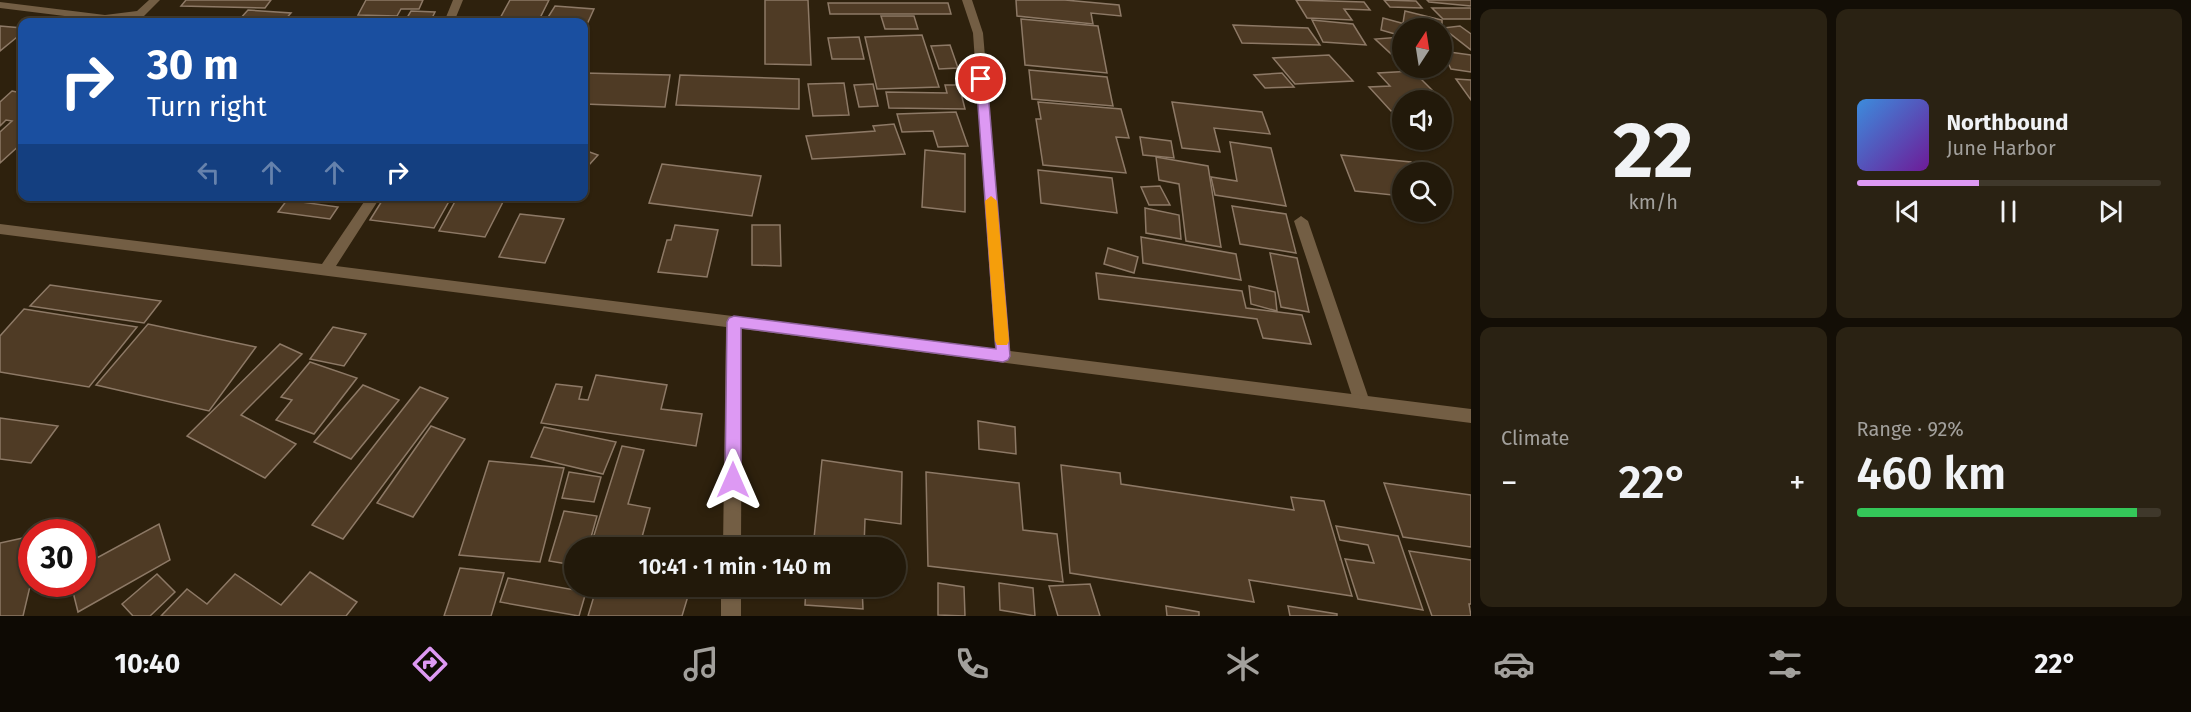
<!DOCTYPE html>
<meta charset="utf-8">
<style>
:root{--surface:#22190a;--page:#2a2213;--text:#f1f3f6;--muted:#a2a09c;--line:#3f382b;--accent:#dd99f3}
body{margin:0;font-family:"Fira Sans",sans-serif;background:var(--page);color:var(--text);height:100vh;display:flex;flex-direction:column;font-size:22px;white-space:nowrap}
*{box-sizing:border-box;margin:0}
p{font-size:20px;color:var(--muted)}
.icon{flex:none;width:33px;height:33px;fill:none;stroke:currentColor;stroke-width:2;stroke-linecap:round;stroke-linejoin:round}
.map{position:relative;flex:1;overflow:hidden}
.sheet{display:flex;flex-direction:column;gap:9px;padding:9px;background:#130e06;width:720px}
.sheet>*{flex:none}
.hud{position:absolute;left:18px;top:18px;width:570px;height:183px;border-radius:12px;box-shadow:0 2px 4px #0004,0 0 0 2px var(--line);background:#1a4fa0;color:#fff;overflow:hidden}
.needle{width:39px;rotate:12deg}
.tools{position:absolute;left:1392px;top:18px;display:grid;gap:12px}
.tools a{display:grid;place-items:center;width:60px;height:60px;border-radius:50%;background:var(--surface);box-shadow:0 2px 4px #0004,0 0 0 2px var(--line);font-size:30px}
.speed{position:absolute;left:18px;top:519px;display:flex;gap:12px;font-size:30px;font-weight:700;text-align:center}
.speed>*{display:grid;place-content:center;width:78px;height:78px;border-radius:50%;background:var(--surface);box-shadow:0 2px 4px #0004,0 0 0 2px var(--line);line-height:1}
.speed .limit{border:9px solid #d22;background:#fff;color:#111}
.pin{position:absolute;display:grid;place-items:center;width:51px;height:51px;color:#fff;margin:-26px;border:3px solid #fff;border-radius:50%;box-shadow:0 2px 6px #0007}
.me{position:absolute;width:66px;margin:-33px;rotate:0deg;stroke-linejoin:round;filter:drop-shadow(0 0 4px #0008)}
.turn{display:flex;align-items:center;gap:21px;height:126px;padding:0 30px;font-size:27px}
.turn .icon{width:78px;height:78px;stroke-width:2.5}
.turn b{display:block;font-size:42px;line-height:51px}
.lanes{display:flex;align-items:center;height:57px;padding:0 30px;background:#0003;justify-content:center;gap:30px;direction:ltr}
.lanes .off{opacity:.35}
.big{font-size:45px;font-weight:600;line-height:1.1}
.sheet .widget{flex:1;display:flex;flex-direction:column;justify-content:center;gap:9px;min-width:0;padding:0 21px;border-radius:12px;background:var(--page)}
.sheet .dial{align-items:center;gap:0}
.dial b{font-size:78px;line-height:1}
.song{display:flex;align-items:center;gap:18px}
.cover{width:72px;height:72px;border-radius:9px;background:linear-gradient(135deg,hsl(210 70% 55%),hsl(280 70% 35%))}
.played{height:6px;border-radius:3px;background:linear-gradient(90deg,var(--accent) 40%,var(--line) 40%)}
.keys{display:flex;justify-content:space-around;direction:ltr}
.heat{display:flex;justify-content:space-between;align-items:center;font-size:33px;direction:ltr}
.charge{height:9px;border-radius:4px;background:linear-gradient(90deg,#34c759 92%,var(--line) 0)}
.sheet .tiles{flex:1;display:grid;gap:9px;grid-template-columns:repeat(2,1fr)}
.trip{position:absolute;left:564px;top:537px;width:342px;height:60px;border-radius:30px;background:var(--surface);box-shadow:0 2px 4px #0004,0 0 0 2px var(--line);font-weight:600;line-height:60px;text-align:center}
.dock{display:flex;height:96px;justify-content:space-around;align-items:center;background:#0e0a04;color:var(--muted)}
.dock .icon{width:42px;height:42px}
.dock .current{color:var(--accent)}
.dock b{font-size:27px;color:var(--text)}
main{display:flex;flex:1;min-height:0}
.map>svg:first-child{display:block}
</style>
<main>
<div class="map">
<svg width="1471" height="616" viewBox="0 0 1471 616">
<rect width="100%" height="100%" fill="#2e210d"/>
<g fill="#4f3b25" stroke="#8d7966" stroke-width="1.5">
<path d="M186,0H271L265,8L181,6Z"/>
<path d="M366,0H423L419,9H401L397,16L358,15Z"/>
<path d="M510,0H549L538,22H498Z"/>
<path d="M765,0H808L811,65L765,64Z"/>
<path d="M1016,0H1065L1119,5L1121,16L1091,13L1093,24L1017,16Z"/>
<path d="M1296,0L1364,2L1370,10L1344,9L1352,20L1307,18Z"/>
<path d="M1384,0L1416,1L1422,8L1390,7Z"/>
<path d="M1427,0H1471V6L1429,2Z"/>
<path d="M828,3H948L951,14H830Z"/>
<path d="M555,6L594,9L584,31V22H545Z"/>
<path d="M1432,8H1471V19H1443Z"/>
<path d="M248,10L291,13L283,22H191L197,17L239,20Z"/>
<path d="M411,11L435,12L430,22L405,21Z"/>
<path d="M1405,11L1442,20V29L1425,28L1403,23Z"/>
<path d="M881,16H914L918,29H885Z"/>
<path d="M1383,18L1405,24L1402,36L1381,30Z"/>
<path d="M1021,19L1098,26L1107,73L1025,65Z"/>
<path d="M1312,20L1353,24L1366,45L1323,42Z"/>
<path d="M1233,25L1308,28L1320,45L1242,43Z"/>
<path d="M0,26L22,28V33L0,51Z"/>
<path d="M1460,26L1471,34V50L1443,28Z"/>
<path d="M922,35L939,87L877,89L865,37Z"/>
<path d="M859,37L864,59H832L828,38Z"/>
<path d="M1402,37L1401,63L1375,39Z"/>
<path d="M950,45L958,68L939,69L931,46Z"/>
<path d="M1442,51L1471,55V72L1451,69Z"/>
<path d="M1329,55L1353,81L1295,84L1273,58Z"/>
<path d="M1029,70L1107,77L1113,106L1032,99Z"/>
<path d="M1413,71L1432,90L1449,108H1442V100H1402V110L1391,111L1369,87L1390,86L1378,73Z"/>
<path d="M584,73L670,75L665,107L584,104Z"/>
<path d="M1282,73L1294,87L1265,88L1254,75Z"/>
<path d="M680,75L799,79V109L676,105Z"/>
<path d="M1456,79L1471,80V100Z"/>
<path d="M844,83L849,115L813,116L808,84Z"/>
<path d="M873,84L878,106L859,107L854,85Z"/>
<path d="M945,85H959L965,109L889,108L886,92L947,93Z"/>
<path d="M12,91L22,93V143L0,163V132L12,121L6,120L0,126V102Z"/>
<path d="M1038,102L1121,109L1129,138L1116,137L1126,173L1043,165L1036,119H1041Z"/>
<path d="M1172,102L1262,112L1270,134L1214,128L1220,152L1182,148Z"/>
<path d="M956,112L968,146L938,147L933,131L902,132L897,114Z"/>
<path d="M894,124L905,154L812,159L806,136L875,131L873,126Z"/>
<path d="M1140,137L1171,141L1174,158L1143,155Z"/>
<path d="M1230,142L1271,148L1286,206L1215,195L1211,177L1237,181Z"/>
<path d="M584,150L598,155L589,165L584,164Z"/>
<path d="M925,150L965,154V212L922,207Z"/>
<path d="M1341,155L1411,162L1417,172H1402V196L1355,191Z"/>
<path d="M1156,157L1208,166L1221,247L1186,241L1179,184L1159,180Z"/>
<path d="M662,164L761,176L752,216L649,203Z"/>
<path d="M1038,170L1112,178L1117,213L1041,203Z"/>
<path d="M1160,186L1170,205H1149L1141,187Z"/>
<path d="M385,196H452L434,228L370,220Z"/>
<path d="M458,196H506L485,237L439,231Z"/>
<path d="M287,200L338,207L330,219L278,212Z"/>
<path d="M1232,206L1286,214L1296,253L1240,244Z"/>
<path d="M1145,208L1179,215L1181,239L1146,233Z"/>
<path d="M520,214L564,219L545,263L499,257Z"/>
<path d="M675,225L718,230L707,277L658,272L667,240H671Z"/>
<path d="M752,225H780L781,266L752,265Z"/>
<path d="M1141,237L1236,254L1241,280L1143,263Z"/>
<path d="M1108,248L1138,257L1134,273L1104,264Z"/>
<path d="M1270,253L1297,258L1309,312L1281,307Z"/>
<path d="M1096,273L1242,291L1246,308L1302,315L1311,344L1263,338L1257,319L1099,299Z"/>
<path d="M50,285L161,301L144,323L30,306Z"/>
<path d="M1249,286L1275,292L1277,311L1251,304Z"/>
<path d="M24,309L137,327L89,387L0,372V336Z"/>
<path d="M148,324L256,347L209,411L96,385Z"/>
<path d="M333,327L366,334L344,366L310,359Z"/>
<path d="M280,344L302,354L241,415L296,444L265,478L187,436Z"/>
<path d="M310,362L357,378L314,434L276,420L292,400L281,397Z"/>
<path d="M596,375L667,385L661,409L702,414L696,446L541,423L556,384L582,387L579,399L588,400Z"/>
<path d="M363,385L399,400L351,459L314,442Z"/>
<path d="M420,387L448,398L343,539L312,525Z"/>
<path d="M0,418L58,426L31,463L0,459Z"/>
<path d="M978,421L1015,427L1016,454L979,449Z"/>
<path d="M431,426L465,439L413,517L377,503Z"/>
<path d="M544,427L616,442L603,474L531,457Z"/>
<path d="M622,446L644,450L628,504L650,508L639,548H590Z"/>
<path d="M822,460L902,472L901,524L865,519L864,548H813Z"/>
<path d="M489,461L564,468L540,562L459,555Z"/>
<path d="M1061,465L1120,473L1121,484L1294,510L1291,497L1324,501L1352,596L1249,580L1254,602L1070,573Z"/>
<path d="M569,472L601,477L594,502L562,498Z"/>
<path d="M926,472L1019,483L1023,530L1057,534L1063,582L928,566Z"/>
<path d="M1384,483L1471,495V547L1403,537Z"/>
<path d="M564,511L597,516L588,548H574V565L549,561Z"/>
<path d="M159,524L170,560L78,612L71,584H82V566Z"/>
<path d="M1336,526L1398,536L1423,610L1358,599L1345,559L1374,563L1368,545L1340,540Z"/>
<path d="M32,536V578L23,616H0V543Z"/>
<path d="M1409,551L1471,560V604H1469L1471,616H1432Z"/>
<path d="M460,568L504,573L491,616H444Z"/>
<path d="M310,572L357,602L346,616H161L187,589L207,604L235,574L281,605Z"/>
<path d="M157,574L175,592L150,616H133L122,604Z"/>
<path d="M508,578L586,592L579,616L500,602Z"/>
<path d="M938,583L964,587L965,616L938,615Z"/>
<path d="M999,583L1033,588L1035,616L1000,610Z"/>
<path d="M1090,584L1100,616H1058L1049,586Z"/>
<path d="M597,586H642L688,596L682,616H588Z"/>
<path d="M806,586H862L863,609L805,605Z"/>
<path d="M1166,606L1199,612V616H1167Z"/>
<path d="M1288,606L1337,614V616H1290Z"/>
</g>
<g fill="none" stroke-linecap="round" stroke-linejoin="round">
<path fill="#735e44" fill-rule="evenodd" d="M1301,216L1308,221L1370,402L1368,407L1362,409L1356,407L1354,402L1294,221Z"/>
<g fill="#735e44" fill-rule="evenodd">
<path d="M149,0H160L144,16L105,21L0,8V2L105,15L137,11Z"/>
<path d="M453,0H463L454,22H444Z"/>
<path d="M962,0H972L983,33L1010,351L1471,409V423L742,329L741,548H723L726,327L0,234V224L322,264L368,196H381L336,266L995,349L973,33Z"/>
<rect x="721" y="586" width="20" height="30"/>
</g>
</g>
<path fill="#dd99f3" stroke="#90639e" stroke-width="1.5" d="M981,76L987,79L1010,356L1008,360L1003,362L741,328V480L738,485L733,487L727,485L725,480L727,322L729,318L734,316L996,349L976,79Z"/>
<path fill="#f59e0b" d="M991,196L997,201L1009,341L1007,345H997L995,341L985,201Z"/>
</svg>
<div class="tools">
<a><svg class="needle" viewBox="-14 -14 28 28"><path d="M0-13l5 13h-10z" fill="#e53935"/><path d="M0 13l5-13h-10z" fill="#a2a09c"/></svg></a>
<a><svg class="icon" aria-label="sound" viewBox="0 0 24 24"><path d="M4 9h4l5-4v14l-5-4H4zM17 9q2 3 0 6"/></svg></a>
<a><svg class="icon" aria-label="search" viewBox="0 0 24 24"><circle cx="10" cy="10" r="6"/><path d="M15 15l6 6"/></svg></a>
</div>
<div class="speed"><div class="limit">30</div></div>
<div class="pin" style="left:981px;top:79px;background:#d93025"><svg class="icon" aria-label="arrive" viewBox="0 0 24 24"><path d="M6 21V4h12l-3 4 3 4H6"/></svg></div>
<svg class="me" style="left:733px;top:480px" viewBox="-20 -20 40 40"><path d="M0-17L14 15 0 8-14 15z" fill="#dd99f3" stroke="#fff" stroke-width="4"/></svg>
<div class="trip">10:41 · 1 min · 140 m</div>
<div class="hud">
<div class="turn"><svg class="icon" aria-label="right" viewBox="0 0 24 24"><path d="M7 20v-9h11M14 6l5 5-5 5"/></svg><div><b>30 m</b>Turn right</div></div>
<div class="lanes"><svg class="icon off" aria-label="left" viewBox="0 0 24 24"><path d="M17 20v-9H6M10 6l-5 5 5 5"/></svg><svg class="icon off" aria-label="ahead" viewBox="0 0 24 24"><path d="M12 20V5M6 11l6-6 6 6"/></svg><svg class="icon off" aria-label="ahead" viewBox="0 0 24 24"><path d="M12 20V5M6 11l6-6 6 6"/></svg><svg class="icon" aria-label="right" viewBox="0 0 24 24"><path d="M7 20v-9h11M14 6l5 5-5 5"/></svg></div>
</div>
</div>
<section class="sheet">
<div class="tiles">
<div class="widget dial"><b>22</b><p>km/h</p></div>
<div class="widget">
<div class="song"><i class="cover"></i><div><b>Northbound</b><p>June Harbor</p></div></div>
<div class="played"></div>
<div class="keys"><svg class="icon" aria-label="previous" viewBox="0 0 24 24"><path d="M18 5L8 12l10 7zM5 5v14"/></svg><svg class="icon" aria-label="pause" viewBox="0 0 24 24"><path d="M8 5v14M16 5v14"/></svg><svg class="icon" aria-label="next" viewBox="0 0 24 24"><path d="M6 5l10 7-10 7zM19 5v14"/></svg></div>
</div>
<div class="widget"><p>Climate</p>
<div class="heat"><a>−</a><b class="big">22°</b><a>+</a></div>
</div>
<div class="widget"><p>Range · 92%</p><b class="big">460 km</b><div class="charge"></div></div>
</div>
</section>
</main>
<nav class="dock">
<b>10:40</b>
<svg class="icon current" aria-label="directions" viewBox="0 0 24 24"><path d="M12 3l9 9-9 9-9-9zM9 14v-3h6M13 9l2 2-2 2"/></svg>
<svg class="icon" aria-label="music" viewBox="0 0 24 24"><path d="M9 18V5l10-2v13"/><circle cx="6" cy="18" r="3"/><circle cx="16" cy="16" r="3"/></svg>
<svg class="icon" aria-label="phone" viewBox="0 0 24 24"><path d="M5 4h4l2 5-3 2q2 4 5 5l2-3 5 2v4C11 20 4 13 5 4z"/></svg>
<svg class="icon" aria-label="climate" viewBox="0 0 24 24"><path d="M12 3v18M4 7l16 10M4 17L20 7"/></svg>
<svg class="icon" aria-label="car" viewBox="0 0 24 24"><path d="M5 17H2v-5l4-1 3-4h7l3 4 3 1v5h-3M9 17h6M6 11h13"/><circle cx="7" cy="17" r="2"/><circle cx="17" cy="17" r="2"/></svg>
<svg class="icon" aria-label="filters" viewBox="0 0 24 24"><path d="M4 7h16M4 17h16"/><circle cx="9" cy="7" r="2"/><circle cx="15" cy="17" r="2"/></svg>
<b>22°</b>
</nav>
